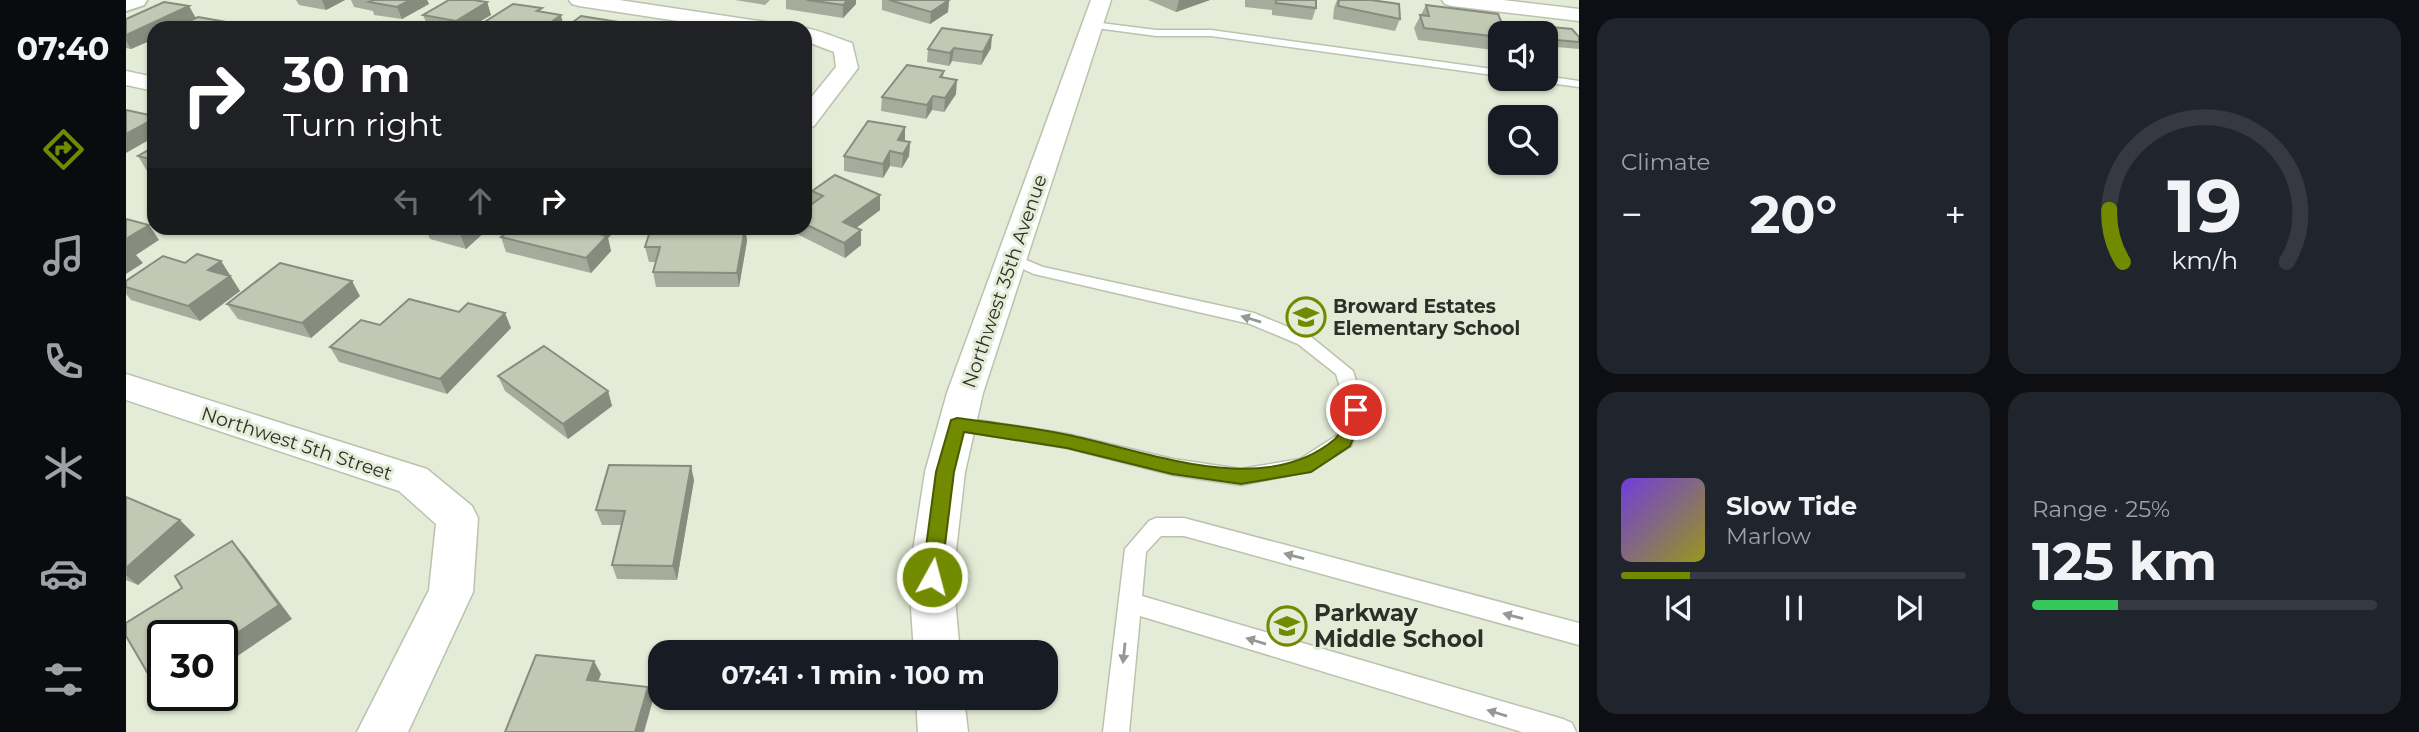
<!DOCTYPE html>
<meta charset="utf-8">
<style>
:root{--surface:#171b24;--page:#20242c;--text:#f1f3f6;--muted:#9ea1a6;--line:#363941;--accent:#718a00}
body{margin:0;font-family:Montserrat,sans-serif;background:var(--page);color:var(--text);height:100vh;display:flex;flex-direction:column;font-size:26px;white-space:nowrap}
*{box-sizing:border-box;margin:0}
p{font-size:23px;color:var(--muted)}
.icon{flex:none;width:38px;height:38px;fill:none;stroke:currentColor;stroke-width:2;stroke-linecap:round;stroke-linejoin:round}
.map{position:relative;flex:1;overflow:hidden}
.panel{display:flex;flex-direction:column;gap:18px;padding:18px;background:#0d0f14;width:840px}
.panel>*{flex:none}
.guide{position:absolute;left:21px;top:21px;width:665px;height:214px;border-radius:21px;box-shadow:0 2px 5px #0004;background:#202124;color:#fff;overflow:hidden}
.tools{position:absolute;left:1362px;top:21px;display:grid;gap:14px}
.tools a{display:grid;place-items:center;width:70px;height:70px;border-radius:14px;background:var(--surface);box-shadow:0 2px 5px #0004;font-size:35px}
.speed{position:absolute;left:21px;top:620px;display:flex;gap:14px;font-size:35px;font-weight:700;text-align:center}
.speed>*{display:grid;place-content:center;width:91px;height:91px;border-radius:50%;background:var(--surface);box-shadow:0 2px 5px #0004;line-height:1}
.speed .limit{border:4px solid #111;border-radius:10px;background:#fff;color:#111}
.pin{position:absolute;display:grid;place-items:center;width:60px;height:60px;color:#fff;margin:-30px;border:4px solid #fff;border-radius:50%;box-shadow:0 2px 7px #0007}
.me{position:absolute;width:77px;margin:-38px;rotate:7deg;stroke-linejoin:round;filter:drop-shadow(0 0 5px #0008)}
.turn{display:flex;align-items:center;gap:24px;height:147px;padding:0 21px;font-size:32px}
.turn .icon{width:91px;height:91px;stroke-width:2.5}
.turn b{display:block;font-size:49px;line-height:60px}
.lanes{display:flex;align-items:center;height:66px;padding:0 21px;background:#0003;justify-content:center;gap:35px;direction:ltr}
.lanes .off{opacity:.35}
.big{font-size:52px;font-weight:700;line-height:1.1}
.panel .tile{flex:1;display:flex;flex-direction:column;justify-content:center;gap:10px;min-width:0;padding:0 24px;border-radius:21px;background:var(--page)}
.panel .dial{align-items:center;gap:0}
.dial svg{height:182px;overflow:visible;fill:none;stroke:var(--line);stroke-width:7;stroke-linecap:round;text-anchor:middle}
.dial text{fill:var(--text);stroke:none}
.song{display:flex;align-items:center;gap:21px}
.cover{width:84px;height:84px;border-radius:10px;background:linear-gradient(135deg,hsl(260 70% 55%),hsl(60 70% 35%))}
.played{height:7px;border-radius:4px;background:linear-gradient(90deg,var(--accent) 20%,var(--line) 20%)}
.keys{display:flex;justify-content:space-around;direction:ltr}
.heat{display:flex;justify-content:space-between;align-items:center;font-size:38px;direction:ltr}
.charge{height:10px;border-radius:5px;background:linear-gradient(90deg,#34c759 25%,var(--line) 0)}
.panel .tiles{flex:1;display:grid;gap:18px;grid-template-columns:repeat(2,1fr)}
.trip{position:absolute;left:522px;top:640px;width:410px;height:70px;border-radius:21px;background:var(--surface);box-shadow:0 2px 5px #0004;font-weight:700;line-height:70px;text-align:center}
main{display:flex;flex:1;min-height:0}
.tabs{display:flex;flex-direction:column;width:126px;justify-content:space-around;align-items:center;background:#090b0e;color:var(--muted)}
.tabs .icon{width:49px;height:49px}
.tabs .active{color:var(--accent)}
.tabs b{font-size:32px;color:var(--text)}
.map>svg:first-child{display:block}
</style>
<main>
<nav class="tabs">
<b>07:40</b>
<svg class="icon active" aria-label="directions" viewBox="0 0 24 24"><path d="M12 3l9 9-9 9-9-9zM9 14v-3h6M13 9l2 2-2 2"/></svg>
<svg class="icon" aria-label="music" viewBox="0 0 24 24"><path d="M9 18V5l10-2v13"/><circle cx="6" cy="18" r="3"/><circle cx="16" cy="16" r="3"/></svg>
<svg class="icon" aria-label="phone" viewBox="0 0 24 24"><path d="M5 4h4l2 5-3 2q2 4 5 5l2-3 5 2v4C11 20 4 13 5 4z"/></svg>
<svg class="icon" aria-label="climate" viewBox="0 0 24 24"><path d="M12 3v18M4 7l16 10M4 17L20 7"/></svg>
<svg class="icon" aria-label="car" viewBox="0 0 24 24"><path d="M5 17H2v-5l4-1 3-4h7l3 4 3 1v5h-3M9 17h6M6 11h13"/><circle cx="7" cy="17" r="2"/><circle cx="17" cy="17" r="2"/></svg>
<svg class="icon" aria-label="filters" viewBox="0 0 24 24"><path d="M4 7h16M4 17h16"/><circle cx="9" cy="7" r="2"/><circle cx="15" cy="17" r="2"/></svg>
</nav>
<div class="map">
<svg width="1453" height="732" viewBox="0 0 1453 732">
<rect width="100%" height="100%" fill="#e4ebd6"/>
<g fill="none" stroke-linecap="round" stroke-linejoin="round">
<g stroke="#bbc2ae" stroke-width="3">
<g id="lane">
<path d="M967,22L1030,30H1085L1374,70V76L1085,36H1030L963,27L962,25Z"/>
<path d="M1419,76L1453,81V87L1417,82L1411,79H1419Z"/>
<path d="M886,254L917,267L1128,313L1184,336L1227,371L1239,410L1225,446L1185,471L1115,485L1047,475L941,448L824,429L822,424L824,419L831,417L941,434L1047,459L1115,469L1174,459L1210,436L1221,410L1210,374L1172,344L1124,324L908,274L881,262L878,259L881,256Z"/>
<path d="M1030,518H1058L1453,623V645L1058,536H1035L1020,552L1016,596L1437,719L1446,723L1450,732H1396L1014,616L1003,732H977L999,549L1023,521Z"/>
</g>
</g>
<g stroke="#bbc2ae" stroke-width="3">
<g id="street">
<path d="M443,0H493L639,22L646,24L649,28H598L453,6L446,4Z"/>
<path d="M965,0H985L857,393L839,472L827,577L834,653H788L783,577L799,472L821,393Z"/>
<path d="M1316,0H1377L1453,9V21L1326,6L1319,4Z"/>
<path d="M678,28C694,30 710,38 726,43L732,68L688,126L679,128V105L710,67L708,52L679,41Z"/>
<path d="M0,71L28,77V91L0,85Z"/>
<path d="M0,374L301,469L346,506L352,518L347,592L282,732H231L303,590L310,524L273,491L0,400Z"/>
<path d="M790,698H838L842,732H792Z"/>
</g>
</g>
<g stroke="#bbc2ae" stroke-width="4">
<path id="secondary" d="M0,0H21L18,5L0,11Z"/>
</g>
<use href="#lane" fill="#fff" fill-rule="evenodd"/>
<use href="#street" fill="#fff" fill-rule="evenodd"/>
<use href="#secondary" fill="#fff" fill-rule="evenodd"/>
</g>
<g fill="#a6ac9b">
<path d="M170,0H219L200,10L173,5Z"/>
<path d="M225,0H301L303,4L276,19L248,15L247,11L228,7Z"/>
<path d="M609,0H644L639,5Z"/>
<path d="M660,0H730V4L717,18L660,9Z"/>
<path d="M756,0H823L822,12L804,24L756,10Z"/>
<path d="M1022,0H1084L1050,12Z"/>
<path d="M1119,0H1190V8L1186,20L1146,15V10L1119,7Z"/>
<path d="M1211,0H1245L1274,19L1269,31L1207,19L1208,8Z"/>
<path d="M361,2L365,15L343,28L302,27L297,15Z"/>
<path d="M1300,5L1374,33V51L1292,40L1288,28Z"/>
<path d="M63,6L70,18L129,27V28H28V39L5,49L0,48V19Z"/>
<path d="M1394,24L1453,37V49L1419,46V33H1392L1391,31Z"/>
<path d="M816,28L865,48L855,65L826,61L823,66L801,62L802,49Z"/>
<path d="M818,71L817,78L830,94L818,112L806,110L800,119L755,111L756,97Z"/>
<path d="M779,141L784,142L783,156L776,168L764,166L757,178L718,171V156Z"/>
<path d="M28,147V172L21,171L12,156Z"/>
<path d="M686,191L754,210L730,228L735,245L719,258L667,232V228H679V209L686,204Z"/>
<path d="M299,228H382L376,233L362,229L340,249L304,239Z"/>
<path d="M619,228L621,241L613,287H530L527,272L530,262H523L519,247Z"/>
<path d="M486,234L482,238L485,251L465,273L380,252L375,237Z"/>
<path d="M95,261L114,291L74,321L5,300L0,294V281L59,263Z"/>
<path d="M234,296L185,338L112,319L101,304Z"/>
<path d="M333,312L385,328L321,394L213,362L204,347L254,325Z"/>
<path d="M372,376L482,391L486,406L442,439L379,391Z"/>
<path d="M568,480L551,580L491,579L486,565L496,525H476L470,510Z"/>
<path d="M0,497L69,535L12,585L0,580Z"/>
</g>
<g fill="#878c7e">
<path d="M196,0H219L200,10Z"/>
<path d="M284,0H301L303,4L276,19L271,7Z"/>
<path d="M722,0H730V4L717,18V5Z"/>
<path d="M823,0L822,12L804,24L805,12Z"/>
<path d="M1053,0H1084L1050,12Z"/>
<path d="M361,2L365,15L343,28H333L330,21Z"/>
<path d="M63,6L70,19L51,28H28V39L5,49L0,41V35Z"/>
<path d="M435,15L438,28H417Z"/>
<path d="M866,35L865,48L855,65L857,52Z"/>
<path d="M828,48L826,61L823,66L824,53Z"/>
<path d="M831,80L830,94L818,112L819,98Z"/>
<path d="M807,96L806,110L800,119L801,105Z"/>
<path d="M28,119V137L0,153V134Z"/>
<path d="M779,127V141L771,154L772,140Z"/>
<path d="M784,142L783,156L776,168L777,154Z"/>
<path d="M764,151V166L757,178V164Z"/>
<path d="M754,195V210L718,237L717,222Z"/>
<path d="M23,225L33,240L10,255L17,263L0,274V239Z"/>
<path d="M342,228H362V229L340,249L334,234Z"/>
<path d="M374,228H382L376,233Z"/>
<path d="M475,228H485L486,234L482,238L485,251L465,273L460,258L469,233Z"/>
<path d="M619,228L621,241L613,287L611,273Z"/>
<path d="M735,230V245L719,258L718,243Z"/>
<path d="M95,261L114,291L74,321L62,306L82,270Z"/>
<path d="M226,281L234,296L185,338L176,323Z"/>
<path d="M379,313L385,328L321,394L314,379Z"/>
<path d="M482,391L486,406L442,439L437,424Z"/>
<path d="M565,466L568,480L551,580L547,566Z"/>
<path d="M54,520L69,535L12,585L0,575V568Z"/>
<path d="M106,541L119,556L166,619L107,659L96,650Z"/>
<path d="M37,661V684L21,672Z"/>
<path d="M468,661L475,674L468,693L461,680Z"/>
<path d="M522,687L527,700L518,732H509Z"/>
</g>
<g fill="#c1c8b4" stroke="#878c7e" stroke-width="2">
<path d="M248,0H284L271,7L243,2Z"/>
<path d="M323,0H347L361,2L330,21L297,15Z"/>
<path d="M681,0H722L717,5Z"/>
<path d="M763,0H823L805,12Z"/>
<path d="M1150,0H1190V8L1150,3Z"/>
<path d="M1213,0H1245L1273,4L1274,19L1212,6Z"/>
<path d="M38,2L63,6L0,35V19Z"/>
<path d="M387,4L416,8L411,11L435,15L417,28H349Z"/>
<path d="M1300,5L1372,14L1380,33H1374V37L1298,28L1294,15L1303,16Z"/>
<path d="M455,16L511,25L508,28H439Z"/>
<path d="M72,17L129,27L127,28H48Z"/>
<path d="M1394,24L1446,29L1453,37V42L1419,39V33H1401Z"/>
<path d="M816,28L866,35L857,52L828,48L824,53L802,49Z"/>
<path d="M781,65L818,71L814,77L831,80L819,98L807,96L801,105L756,97Z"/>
<path d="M0,110L28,116V119L0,134Z"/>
<path d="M742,121L779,127L772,140L784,142L777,154L764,151L757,164L718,156Z"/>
<path d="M28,147V160L12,156Z"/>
<path d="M709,175L754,195L717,222L735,230L718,243L679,224V209L697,196L686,191Z"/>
<path d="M0,219L23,225L0,239Z"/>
<path d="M311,228H342L334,234Z"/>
<path d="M386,228H475L469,233L481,236L460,258L375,237Z"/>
<path d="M525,228H619L611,273L527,272L534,247H519Z"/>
<path d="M71,254L95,261L82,270L104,276L62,306L0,287V281L37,256L59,263Z"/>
<path d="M154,263L226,281L176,323L101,304Z"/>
<path d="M283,299L333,312L342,303L379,313L314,379L204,347L235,320L254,325Z"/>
<path d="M418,346L482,391L437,424L372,376Z"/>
<path d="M483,465L565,466L547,566L486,565L499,511L470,510Z"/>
<path d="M0,497L54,520L0,568Z"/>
<path d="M106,541L153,605L96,643V635H84L82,632L77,635H37V661L21,672L0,636V623L56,588L49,576Z"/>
<path d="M410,655L468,661L461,680L522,687L509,732H379Z"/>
</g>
<defs><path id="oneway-solid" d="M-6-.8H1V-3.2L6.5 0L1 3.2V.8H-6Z" transform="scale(1.75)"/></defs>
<g fill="#969894">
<use href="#oneway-solid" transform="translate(1125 319) rotate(-163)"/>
<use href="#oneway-solid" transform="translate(1168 556) rotate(-165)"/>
<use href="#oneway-solid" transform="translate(1387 616) rotate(-165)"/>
<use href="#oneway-solid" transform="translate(1130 641) rotate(-163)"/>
<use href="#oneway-solid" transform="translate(998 653) rotate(96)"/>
<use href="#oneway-solid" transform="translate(1371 713) rotate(-163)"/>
</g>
<path fill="#718a00" stroke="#495a00" stroke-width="2" d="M1230,403L1239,410L1224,446L1185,472L1115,484L1046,474L941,448L838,432L828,472L815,577L813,583L806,586L798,583L796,577L810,472L825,420L831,418C868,423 905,427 942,435C1021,451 1138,500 1209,439C1217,431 1219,415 1225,405Z"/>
<defs>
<g id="school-ring" transform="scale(2.0125)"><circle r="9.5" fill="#e4ebd6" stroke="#718a00" stroke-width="1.5"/><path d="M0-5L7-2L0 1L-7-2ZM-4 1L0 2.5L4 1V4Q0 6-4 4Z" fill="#718a00"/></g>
</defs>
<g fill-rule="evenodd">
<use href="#school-ring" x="1180" y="317"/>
<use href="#school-ring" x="1161" y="626"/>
</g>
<g text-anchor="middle" stroke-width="6" stroke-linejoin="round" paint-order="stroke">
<g font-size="19" fill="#2d3028" stroke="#e4ebd6">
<text transform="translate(878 281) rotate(-71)" y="7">Northwest 35th Avenue</text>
<text transform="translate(171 443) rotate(18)" y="7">Northwest 5th Street</text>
</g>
<g font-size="19" font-weight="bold" fill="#2d3028" stroke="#e4ebd6" text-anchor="start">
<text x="1207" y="313">Broward Estates<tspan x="1207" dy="22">Elementary School</tspan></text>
</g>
<g font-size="23" font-weight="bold" fill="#2d3028" stroke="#e4ebd6" text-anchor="start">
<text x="1188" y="621">Parkway<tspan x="1188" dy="26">Middle School</tspan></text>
</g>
</g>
</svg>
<div class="tools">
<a><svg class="icon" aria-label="sound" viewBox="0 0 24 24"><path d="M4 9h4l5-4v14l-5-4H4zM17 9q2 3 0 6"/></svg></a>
<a><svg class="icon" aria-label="search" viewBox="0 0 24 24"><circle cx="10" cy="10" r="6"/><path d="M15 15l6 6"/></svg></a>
</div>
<div class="speed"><div class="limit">30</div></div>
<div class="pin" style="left:1230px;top:410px;background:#d93025"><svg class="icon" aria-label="arrive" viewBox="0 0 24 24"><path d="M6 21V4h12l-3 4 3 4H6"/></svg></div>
<svg class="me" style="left:806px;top:577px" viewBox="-20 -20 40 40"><circle r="17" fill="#718a00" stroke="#fff" stroke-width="3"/><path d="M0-11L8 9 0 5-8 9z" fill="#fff"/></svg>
<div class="trip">07:41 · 1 min · 100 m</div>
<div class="guide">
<div class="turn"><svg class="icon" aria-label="right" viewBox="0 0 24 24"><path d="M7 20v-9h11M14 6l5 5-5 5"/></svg><div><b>30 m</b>Turn right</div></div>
<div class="lanes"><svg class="icon off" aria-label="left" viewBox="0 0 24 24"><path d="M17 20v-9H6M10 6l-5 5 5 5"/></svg><svg class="icon off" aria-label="ahead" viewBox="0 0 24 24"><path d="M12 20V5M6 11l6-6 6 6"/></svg><svg class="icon" aria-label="right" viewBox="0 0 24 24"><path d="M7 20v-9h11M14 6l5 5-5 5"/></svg></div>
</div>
</div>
<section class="panel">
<div class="tiles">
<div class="tile"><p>Climate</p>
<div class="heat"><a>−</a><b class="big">20°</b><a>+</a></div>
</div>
<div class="tile dial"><svg viewBox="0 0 100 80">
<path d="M14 69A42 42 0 1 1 86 69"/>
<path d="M14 69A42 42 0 0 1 8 46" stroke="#718a00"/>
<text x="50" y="56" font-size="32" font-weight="700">19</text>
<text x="50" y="72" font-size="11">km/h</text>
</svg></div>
<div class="tile">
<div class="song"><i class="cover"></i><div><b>Slow Tide</b><p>Marlow</p></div></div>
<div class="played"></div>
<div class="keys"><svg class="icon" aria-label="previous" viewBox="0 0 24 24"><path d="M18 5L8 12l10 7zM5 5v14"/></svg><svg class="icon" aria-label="pause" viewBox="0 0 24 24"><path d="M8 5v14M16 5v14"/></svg><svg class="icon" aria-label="next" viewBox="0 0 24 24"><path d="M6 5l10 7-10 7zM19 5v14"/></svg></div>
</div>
<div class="tile"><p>Range · 25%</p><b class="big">125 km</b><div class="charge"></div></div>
</div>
</section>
</main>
